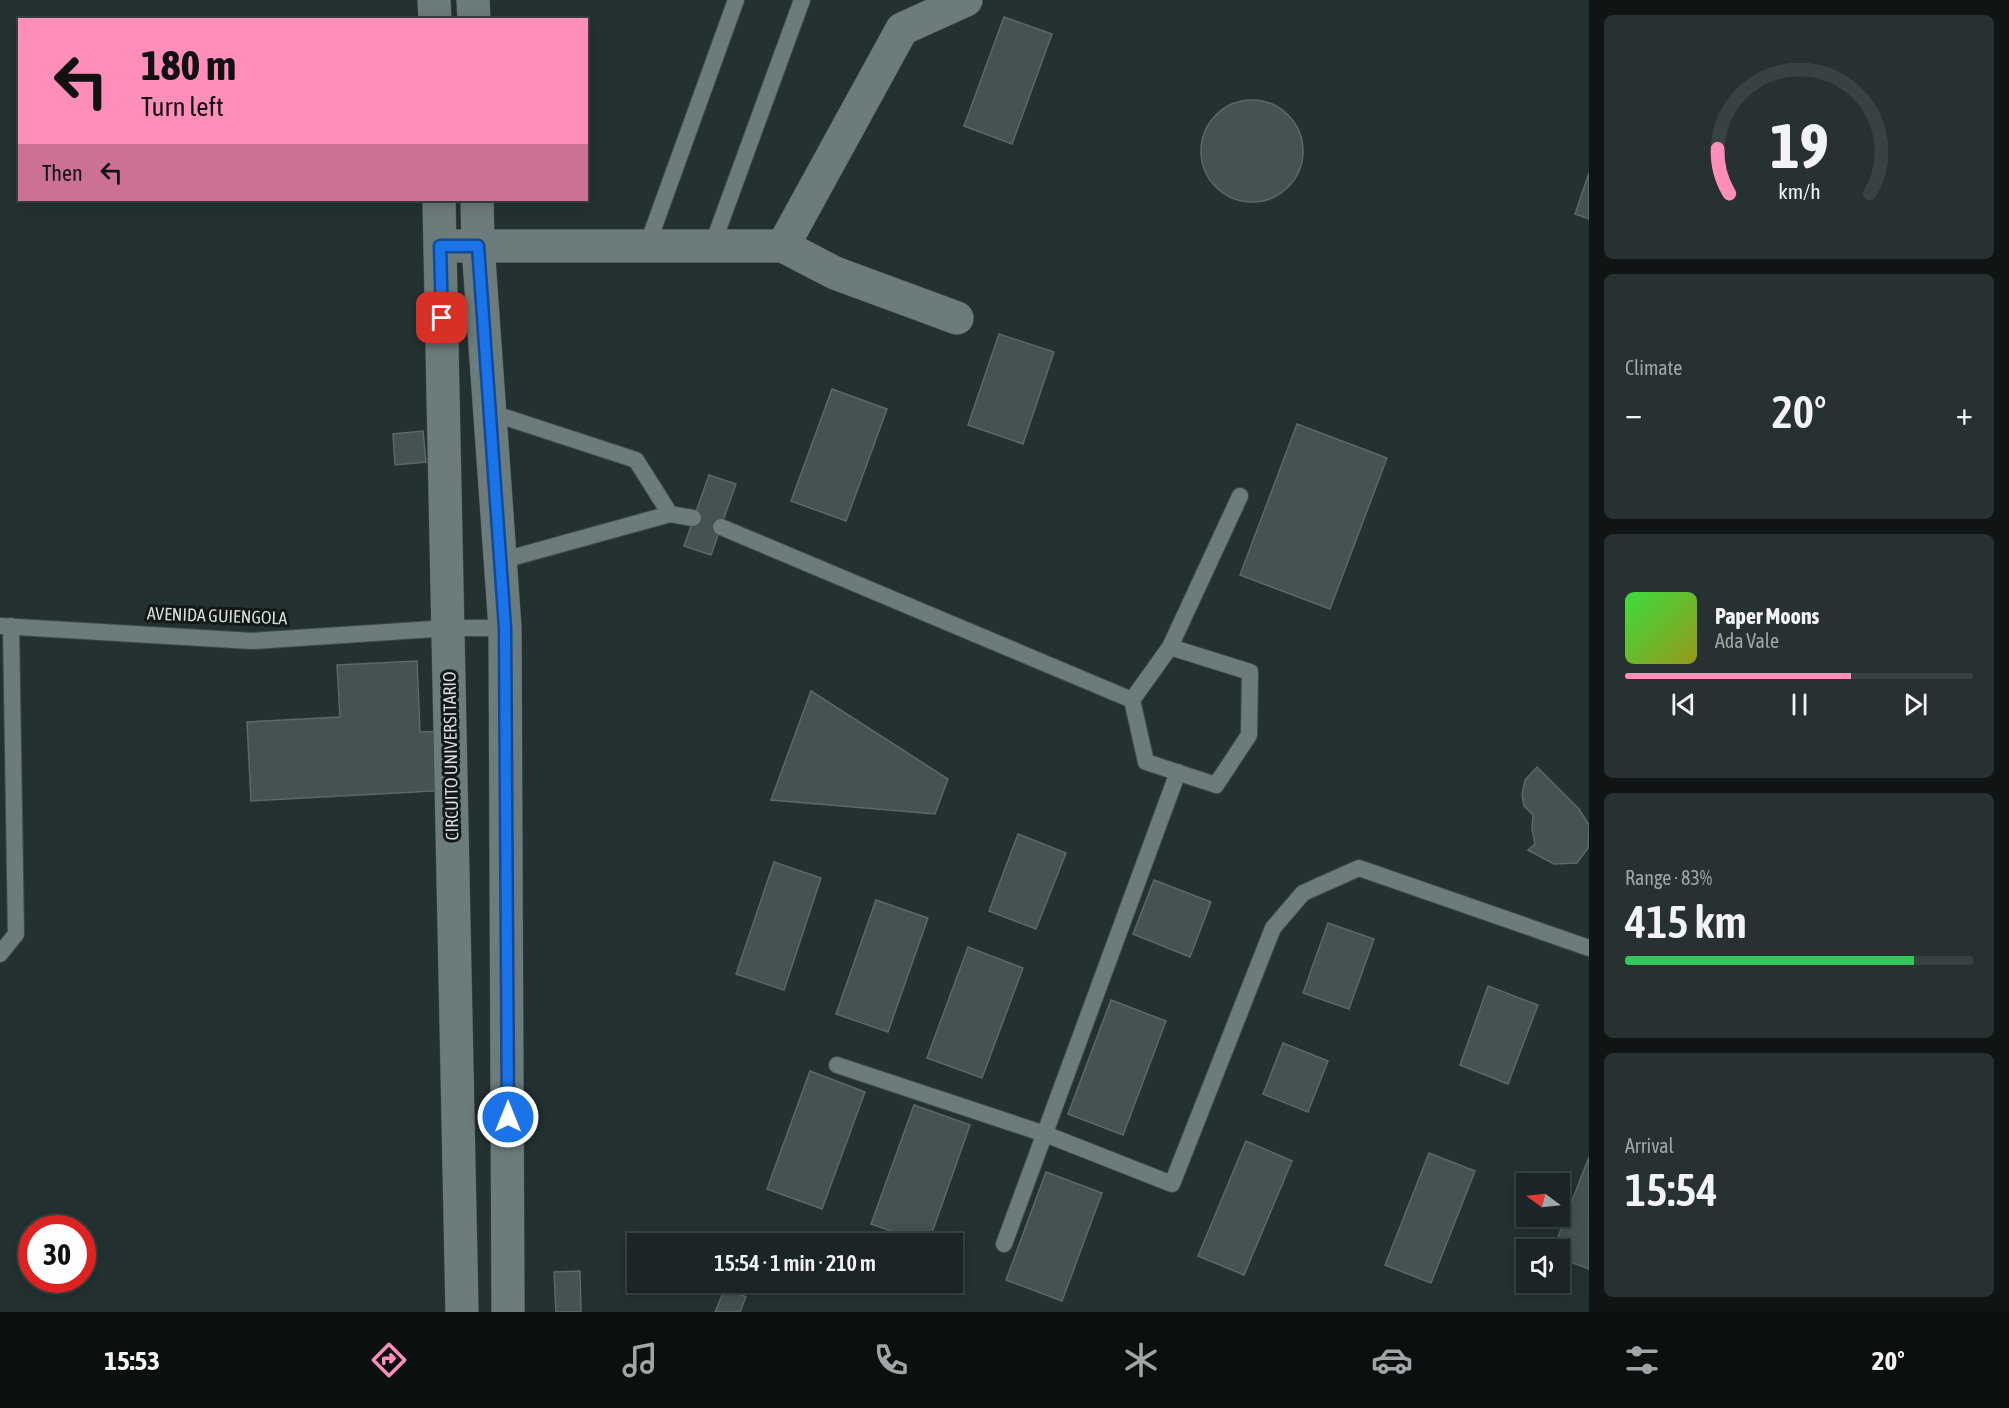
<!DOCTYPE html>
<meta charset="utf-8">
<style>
:root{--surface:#1b2525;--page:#283132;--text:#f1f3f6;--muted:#a0a5a7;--line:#394242;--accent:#ff8ebb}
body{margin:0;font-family:"Asap Condensed",sans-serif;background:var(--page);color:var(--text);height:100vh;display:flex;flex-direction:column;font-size:22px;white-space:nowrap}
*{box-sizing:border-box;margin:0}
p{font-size:20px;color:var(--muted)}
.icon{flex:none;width:33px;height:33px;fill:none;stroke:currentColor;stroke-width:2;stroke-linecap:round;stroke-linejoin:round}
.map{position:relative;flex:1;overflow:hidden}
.details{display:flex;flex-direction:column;gap:15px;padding:15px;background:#0f1414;width:420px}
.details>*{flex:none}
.banner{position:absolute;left:18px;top:18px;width:570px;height:183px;border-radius:0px;box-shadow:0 3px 15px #0003,0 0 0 2px var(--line);background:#ff8ebb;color:#111;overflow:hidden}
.needle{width:39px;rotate:285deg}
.fabs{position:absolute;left:1516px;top:1173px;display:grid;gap:12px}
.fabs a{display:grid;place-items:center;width:54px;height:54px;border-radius:0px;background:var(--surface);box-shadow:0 3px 15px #0003,0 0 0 2px var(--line);font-size:30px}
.speed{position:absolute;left:18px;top:1215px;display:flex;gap:12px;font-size:30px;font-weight:700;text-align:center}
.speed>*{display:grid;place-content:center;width:78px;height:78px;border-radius:50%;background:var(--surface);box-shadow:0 3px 15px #0003,0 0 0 2px var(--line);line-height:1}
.speed .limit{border:9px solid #d22;background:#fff;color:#111}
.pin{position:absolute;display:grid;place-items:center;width:51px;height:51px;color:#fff;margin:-26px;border-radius:12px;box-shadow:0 3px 9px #0006}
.me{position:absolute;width:66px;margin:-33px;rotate:0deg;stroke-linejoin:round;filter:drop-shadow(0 0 4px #0008)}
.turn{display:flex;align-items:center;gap:21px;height:126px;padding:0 24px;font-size:27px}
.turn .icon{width:78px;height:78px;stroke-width:2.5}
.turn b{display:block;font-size:42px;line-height:51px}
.then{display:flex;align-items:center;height:57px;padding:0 24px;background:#0003;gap:12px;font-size:22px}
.big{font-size:45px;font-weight:600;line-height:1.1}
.details .card{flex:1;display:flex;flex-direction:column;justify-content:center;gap:9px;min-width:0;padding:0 21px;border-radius:9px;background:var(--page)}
.details .dial{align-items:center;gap:0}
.dial svg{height:156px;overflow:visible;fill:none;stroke:var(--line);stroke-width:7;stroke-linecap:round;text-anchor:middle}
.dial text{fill:var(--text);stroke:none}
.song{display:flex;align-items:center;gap:18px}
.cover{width:72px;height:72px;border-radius:9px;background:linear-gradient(135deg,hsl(120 70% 55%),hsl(60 70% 35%))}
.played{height:6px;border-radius:3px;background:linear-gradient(90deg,var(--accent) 65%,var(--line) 65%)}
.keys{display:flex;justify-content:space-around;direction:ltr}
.heat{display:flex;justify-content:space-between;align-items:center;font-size:33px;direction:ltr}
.charge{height:9px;border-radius:4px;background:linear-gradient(90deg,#34c759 83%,var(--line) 0)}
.trip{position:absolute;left:627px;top:1233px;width:336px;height:60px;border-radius:0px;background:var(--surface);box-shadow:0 3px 15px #0003,0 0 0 2px var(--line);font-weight:600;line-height:60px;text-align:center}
.tabs{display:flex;height:96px;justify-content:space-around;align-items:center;background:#0b0f0f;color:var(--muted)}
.tabs .icon{width:42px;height:42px}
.tabs .active{color:var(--accent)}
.tabs b{font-size:27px;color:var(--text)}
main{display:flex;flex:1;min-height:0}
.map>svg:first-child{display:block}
</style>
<main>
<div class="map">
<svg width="1589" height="1312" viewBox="0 0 1589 1312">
<rect width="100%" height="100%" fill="#243131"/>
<g fill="#445252" stroke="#596868" stroke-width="1.5">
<path d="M1004,17L1052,34L1012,144L964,126Z"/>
<circle cx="1252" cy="151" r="51"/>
<path d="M1589,173V219L1575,214Z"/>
<path d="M999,334L1054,352L1023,444L968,425Z"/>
<path d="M832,389L887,409L846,521L791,501Z"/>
<path d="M1297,424L1387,458L1330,609L1240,575Z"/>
<path d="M423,431L426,462L395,465L393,434Z"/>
<path d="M709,475L736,484L711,555L684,546Z"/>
<path d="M417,661L420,732L448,731L451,790L251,801L247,722L340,717L337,665Z"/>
<path d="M811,691L948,779L935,814L771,800Z"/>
<path d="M1537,767L1579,809L1589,825L1588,848L1577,863L1554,864L1528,850L1535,844L1532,829L1533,815L1524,806L1522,795L1525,780Z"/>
<path d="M1018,834L1066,853L1036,929L989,911Z"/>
<path d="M774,862L821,878L784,990L736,974Z"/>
<path d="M1154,880L1211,902L1190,957L1133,934Z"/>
<path d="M876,900L928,918L888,1032L836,1014Z"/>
<path d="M1328,923L1374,939L1349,1009L1303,993Z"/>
<path d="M968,947L1023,968L982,1078L927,1058Z"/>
<path d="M1488,986L1538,1005L1508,1084L1460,1065Z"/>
<path d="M1111,1000L1166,1021L1123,1135L1068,1114Z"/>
<path d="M1283,1043L1328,1061L1308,1112L1263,1094Z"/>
<path d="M810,1071L865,1092L822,1209L767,1189Z"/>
<path d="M914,1105L970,1125L928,1244L871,1224Z"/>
<path d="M1246,1141L1292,1161L1244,1275L1198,1256Z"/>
<path d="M1429,1153L1475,1171L1431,1283L1385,1265Z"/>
<path d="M1589,1157V1269L1560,1258V1250H1553Z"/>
<path d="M1046,1172L1102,1193L1062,1301L1006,1280Z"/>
<path d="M580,1271L581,1312H556L554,1272Z"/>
<path d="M725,1288L746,1297L740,1312H715Z"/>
</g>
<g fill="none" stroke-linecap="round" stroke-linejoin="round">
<g stroke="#404c4c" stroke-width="18">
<g id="lane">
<path d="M647,246L736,0"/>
<path d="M712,246L802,0"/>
<path d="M489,412L636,460L670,514"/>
<path d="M721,527L1132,700L1170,647L1240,496"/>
<path d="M500,561L670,514L693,518"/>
<path d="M0,626L252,641L449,628H505"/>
<path d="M1132,700L1146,762L1216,785L1249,735L1250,672L1170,647"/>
<path d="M0,954L16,934L11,626"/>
<path d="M837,1065L1045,1134L1172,1184L1273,928L1303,893L1359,868L1589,948"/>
<path d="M1004,1244L1178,772"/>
</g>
</g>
<g stroke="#404c4c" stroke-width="34">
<g id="street">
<path d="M434,0L435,20"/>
<path d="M473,0L474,20"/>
<path d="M439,200L462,1312"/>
<path d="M477,200L478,246L505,628L508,1312"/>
<path d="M457,246H783L835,273L957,318"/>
<path d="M783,246L902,29L966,0"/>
</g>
</g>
<use href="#lane" stroke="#6c7b7b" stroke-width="16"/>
<use href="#street" stroke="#6c7b7b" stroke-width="33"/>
</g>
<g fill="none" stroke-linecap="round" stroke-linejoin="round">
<g stroke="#114b97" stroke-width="15">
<path id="route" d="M442,318L440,246H478L505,628L508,1117"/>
</g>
<use href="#route" stroke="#1a73e8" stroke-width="10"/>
</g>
<g text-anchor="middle" stroke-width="6" stroke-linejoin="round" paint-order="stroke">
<g font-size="18" fill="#d5ddde" stroke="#121818">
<text transform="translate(217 616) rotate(2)" y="6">AVENIDA GUIENGOLA</text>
<text transform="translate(451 756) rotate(-91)" y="6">CIRCUITO UNIVERSITARIO</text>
</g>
</g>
</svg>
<div class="fabs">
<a><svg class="needle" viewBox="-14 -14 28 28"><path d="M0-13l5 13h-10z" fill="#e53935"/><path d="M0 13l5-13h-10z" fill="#a0a5a7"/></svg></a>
<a><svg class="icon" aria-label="sound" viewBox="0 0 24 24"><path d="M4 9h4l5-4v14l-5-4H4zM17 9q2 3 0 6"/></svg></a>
</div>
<div class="speed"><div class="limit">30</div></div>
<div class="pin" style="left:442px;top:318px;background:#d93025"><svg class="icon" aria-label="arrive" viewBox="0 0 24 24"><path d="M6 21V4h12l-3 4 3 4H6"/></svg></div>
<svg class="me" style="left:508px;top:1117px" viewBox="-20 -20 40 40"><circle r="17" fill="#1a73e8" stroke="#fff" stroke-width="3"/><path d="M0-11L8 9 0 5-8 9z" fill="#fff"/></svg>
<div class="trip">15:54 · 1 min · 210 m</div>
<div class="banner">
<div class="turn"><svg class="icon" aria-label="left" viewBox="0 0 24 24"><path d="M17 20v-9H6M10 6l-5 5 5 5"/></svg><div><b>180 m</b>Turn left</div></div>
<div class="then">Then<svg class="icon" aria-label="left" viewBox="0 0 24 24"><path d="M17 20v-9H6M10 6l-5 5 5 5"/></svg></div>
</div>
</div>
<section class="details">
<div class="card dial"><svg viewBox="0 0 100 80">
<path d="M14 69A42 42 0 1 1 86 69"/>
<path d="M14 69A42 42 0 0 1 8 46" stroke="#ff8ebb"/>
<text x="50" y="56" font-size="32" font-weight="700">19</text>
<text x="50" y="72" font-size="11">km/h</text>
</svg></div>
<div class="card"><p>Climate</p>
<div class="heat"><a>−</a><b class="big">20°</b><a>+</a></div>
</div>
<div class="card">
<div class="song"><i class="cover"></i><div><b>Paper Moons</b><p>Ada Vale</p></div></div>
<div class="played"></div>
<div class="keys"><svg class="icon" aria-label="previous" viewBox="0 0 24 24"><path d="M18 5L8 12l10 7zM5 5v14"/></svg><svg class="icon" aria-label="pause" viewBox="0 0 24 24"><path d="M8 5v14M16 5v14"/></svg><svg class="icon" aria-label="next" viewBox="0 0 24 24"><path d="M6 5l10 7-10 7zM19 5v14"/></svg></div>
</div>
<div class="card"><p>Range · 83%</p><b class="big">415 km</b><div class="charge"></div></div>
<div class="card"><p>Arrival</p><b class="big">15:54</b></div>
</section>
</main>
<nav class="tabs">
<b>15:53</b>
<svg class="icon active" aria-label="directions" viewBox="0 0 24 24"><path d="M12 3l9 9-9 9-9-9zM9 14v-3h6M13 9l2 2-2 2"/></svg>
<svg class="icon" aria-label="music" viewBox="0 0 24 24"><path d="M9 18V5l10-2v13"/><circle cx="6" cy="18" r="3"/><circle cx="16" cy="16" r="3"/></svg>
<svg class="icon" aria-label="phone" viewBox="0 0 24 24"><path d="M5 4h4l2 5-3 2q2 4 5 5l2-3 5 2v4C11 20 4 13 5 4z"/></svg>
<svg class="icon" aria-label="climate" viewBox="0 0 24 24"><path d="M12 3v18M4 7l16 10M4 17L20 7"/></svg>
<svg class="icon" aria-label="car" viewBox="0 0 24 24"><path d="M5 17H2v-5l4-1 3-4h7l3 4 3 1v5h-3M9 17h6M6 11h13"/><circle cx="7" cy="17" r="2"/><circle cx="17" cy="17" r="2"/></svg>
<svg class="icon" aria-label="filters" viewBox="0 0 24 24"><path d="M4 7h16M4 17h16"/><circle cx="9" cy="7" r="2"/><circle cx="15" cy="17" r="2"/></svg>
<b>20°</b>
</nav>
